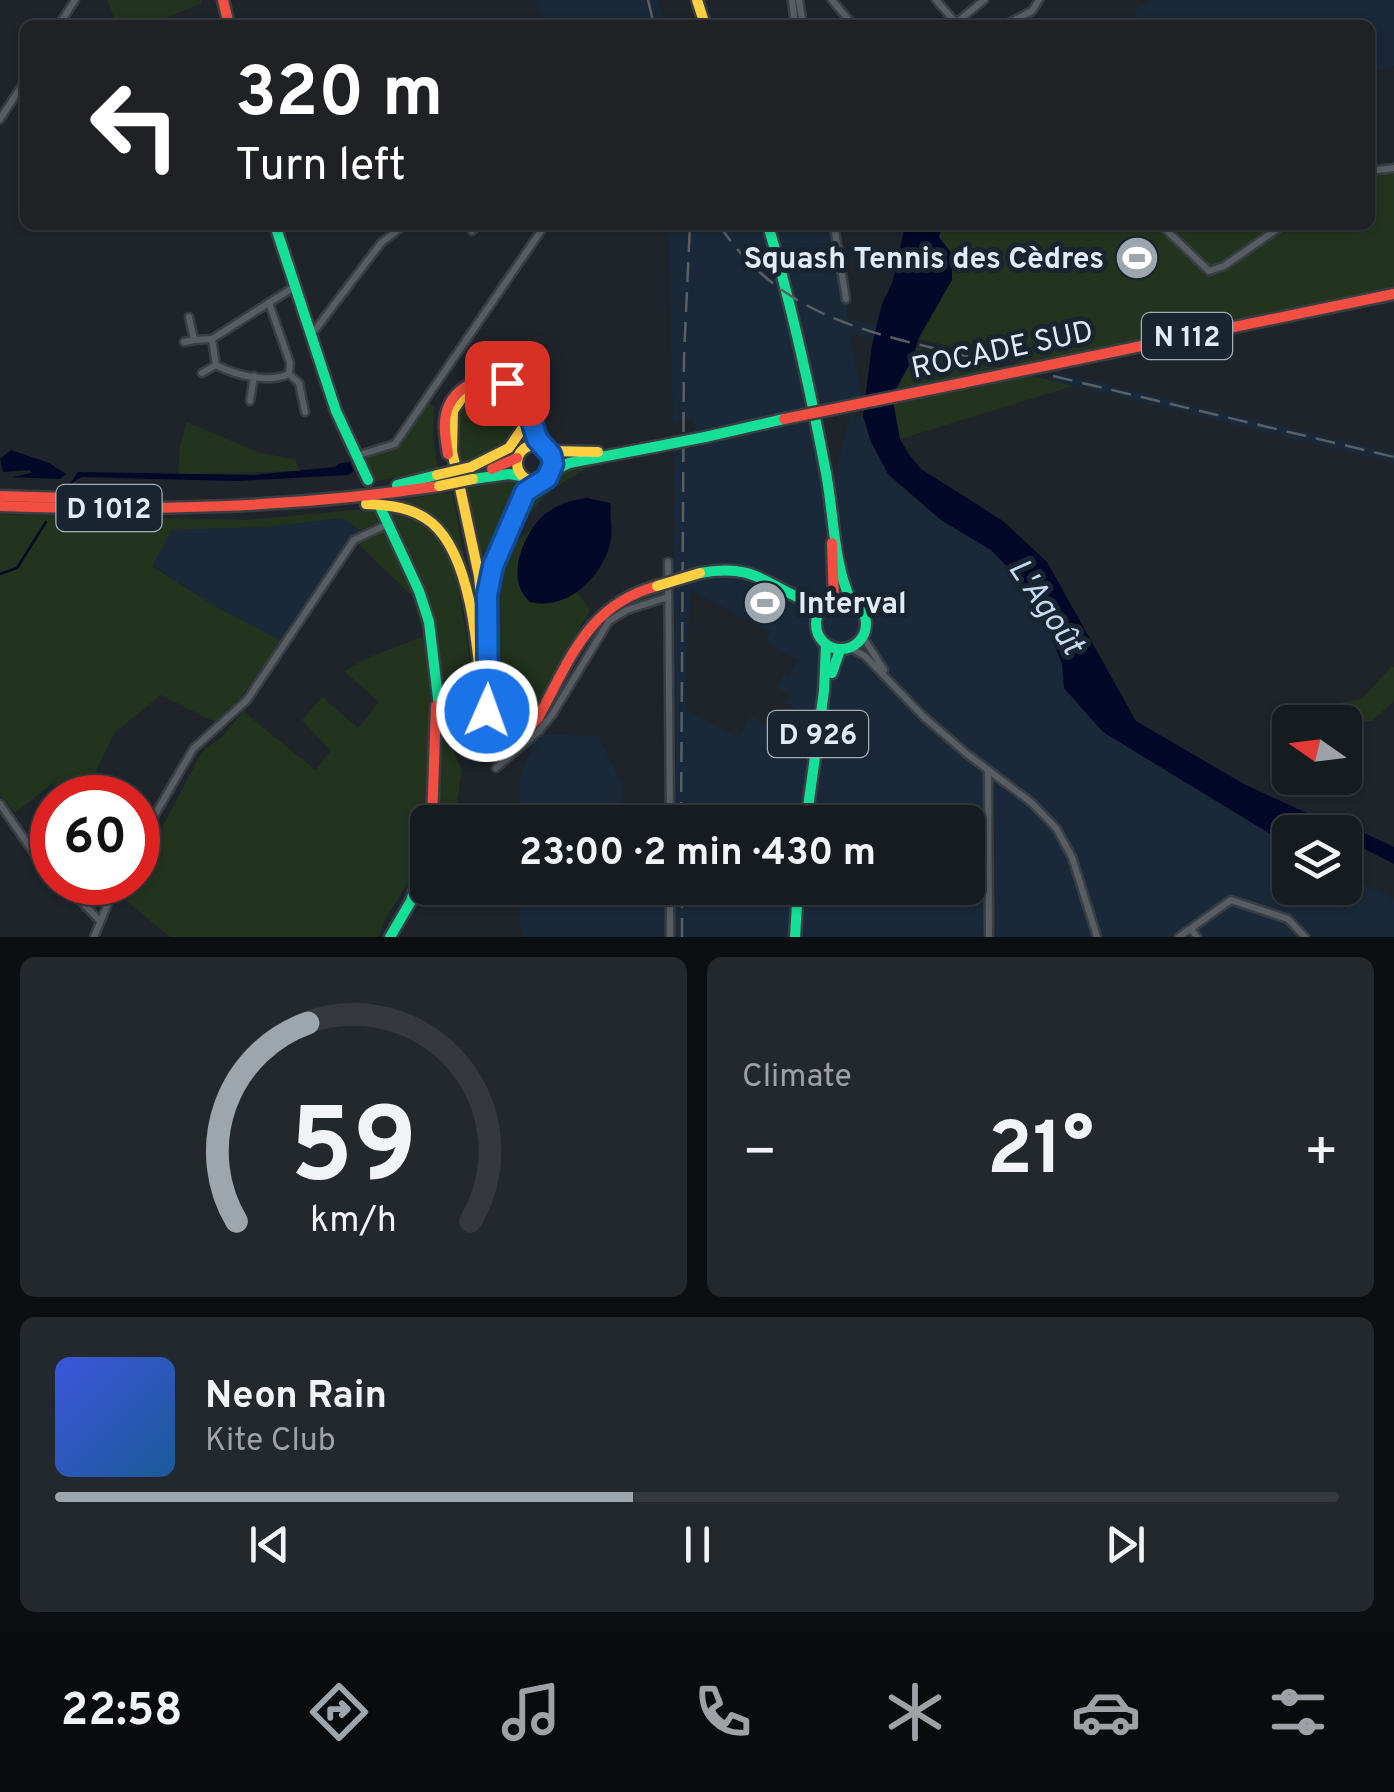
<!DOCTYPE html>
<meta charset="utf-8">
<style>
:root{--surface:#161b20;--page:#23282d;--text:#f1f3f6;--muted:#9ea1a5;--line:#35393e;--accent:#9da5ad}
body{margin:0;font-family:Overpass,sans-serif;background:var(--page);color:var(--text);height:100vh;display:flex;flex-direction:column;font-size:38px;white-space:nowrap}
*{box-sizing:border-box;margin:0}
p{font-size:32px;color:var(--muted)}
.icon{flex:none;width:55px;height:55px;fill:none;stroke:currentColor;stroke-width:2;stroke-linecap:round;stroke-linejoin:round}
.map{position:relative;height:937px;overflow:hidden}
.drawer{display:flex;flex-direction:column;gap:20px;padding:20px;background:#0c0f12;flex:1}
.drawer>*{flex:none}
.banner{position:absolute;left:20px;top:20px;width:1355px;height:210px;border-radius:15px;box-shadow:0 2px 8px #0004,0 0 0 2px var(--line);background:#202124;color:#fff;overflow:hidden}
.needle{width:65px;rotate:284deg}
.tools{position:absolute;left:1272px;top:705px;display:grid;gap:20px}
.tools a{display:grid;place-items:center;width:90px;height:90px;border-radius:15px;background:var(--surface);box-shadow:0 2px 8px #0004,0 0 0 2px var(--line);font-size:50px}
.speed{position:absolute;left:30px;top:775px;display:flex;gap:20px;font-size:50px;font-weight:700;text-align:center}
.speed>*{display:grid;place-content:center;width:130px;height:130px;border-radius:50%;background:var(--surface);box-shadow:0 2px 8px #0004,0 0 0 2px var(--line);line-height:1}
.speed .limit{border:15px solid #d22;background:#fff;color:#111}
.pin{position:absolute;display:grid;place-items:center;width:85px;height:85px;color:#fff;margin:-42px;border-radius:20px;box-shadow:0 5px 15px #0006}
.me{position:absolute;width:110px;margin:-55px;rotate:2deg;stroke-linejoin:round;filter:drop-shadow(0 0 8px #0008)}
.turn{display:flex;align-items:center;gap:35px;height:210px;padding:0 50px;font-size:45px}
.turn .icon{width:130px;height:130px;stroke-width:2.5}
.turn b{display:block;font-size:70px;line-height:85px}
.big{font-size:75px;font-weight:700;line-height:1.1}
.drawer .tile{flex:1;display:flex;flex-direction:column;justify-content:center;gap:15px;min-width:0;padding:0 35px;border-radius:15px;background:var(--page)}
.drawer .dial{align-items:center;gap:0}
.dial svg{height:260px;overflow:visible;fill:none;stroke:var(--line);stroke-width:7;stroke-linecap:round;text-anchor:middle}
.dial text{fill:var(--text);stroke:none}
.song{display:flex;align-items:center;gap:30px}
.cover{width:120px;height:120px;border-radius:15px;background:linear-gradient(135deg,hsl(230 70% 55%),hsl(210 70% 35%))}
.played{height:10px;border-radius:5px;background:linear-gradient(90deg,var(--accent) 45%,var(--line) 45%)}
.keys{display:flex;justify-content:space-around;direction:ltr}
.heat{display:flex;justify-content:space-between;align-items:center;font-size:55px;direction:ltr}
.drawer .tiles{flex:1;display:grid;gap:20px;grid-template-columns:1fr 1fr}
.tile:last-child{grid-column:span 2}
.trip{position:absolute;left:410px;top:805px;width:575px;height:100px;border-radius:15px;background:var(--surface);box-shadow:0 2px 8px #0004,0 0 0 2px var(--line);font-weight:700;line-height:100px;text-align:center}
.tab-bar{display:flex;height:160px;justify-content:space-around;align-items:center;background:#090b0d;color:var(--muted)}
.tab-bar .icon{width:70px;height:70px}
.tab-bar .on{color:var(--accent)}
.tab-bar b{font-size:45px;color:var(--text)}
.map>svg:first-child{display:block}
</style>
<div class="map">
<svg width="1394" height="937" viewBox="0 0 1394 937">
<rect width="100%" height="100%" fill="#1e242a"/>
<g fill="#1a2939" fill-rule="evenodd">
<path d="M534,0H658L664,25H549Z"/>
<path d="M1154,0H1394V66L1370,73V25L1135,24L1136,9Z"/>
<path d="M668,225H833L848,319L878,326L875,340L849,333L862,397L704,431L694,433L693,418L673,422Z"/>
<path d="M1055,372L1394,453V463L1053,381Z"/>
<path d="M850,414L863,416L871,442L887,474L905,491L941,520L991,550L1027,587L1042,613L1062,664L1064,688L1092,720L1114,739L1290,846V888H1345V878L1386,894L1394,900V937H523L520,924V888H968V822H673L674,449L820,418L835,476ZM691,590L770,632L766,642L798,660L789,676L784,674L777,687L790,695L785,703L817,720L813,745L805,744L751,716L738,738L687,711L686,673Z"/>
<path d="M343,518L359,530L282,641L213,605L152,565L172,530L266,527Z"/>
<path d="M536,734L598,736L622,785L621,822H520V780Z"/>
</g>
<g fill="#23341e">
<path d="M107,0H201L202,3L149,25H117Z"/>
<path d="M1394,172V287L1023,364L919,339L952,280V254L939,237L942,225H1278L1226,269L1289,225H1370V174Z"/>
<path d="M917,347L1001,368L895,391Z"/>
<path d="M1029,375L1073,386L900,439L893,403Z"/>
<path d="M482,390L511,398L520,422L514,440L461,466C455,436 448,404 482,390Z"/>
<path d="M427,403L434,406L433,436L438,471L374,481L366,467L367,458L395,449Z"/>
<path d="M187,422L258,452L295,460L300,471L178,474L180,446Z"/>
<path d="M600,463C558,481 531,501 514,544L536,525L522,552L563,599L577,592L590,610L575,636L576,645C561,671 543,726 506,720L493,703C494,682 497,661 496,641C495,628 492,614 492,602C492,575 514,502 537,487C558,472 572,466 600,463Z"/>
<path d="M511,479L525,486L487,574L484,573L466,489Z"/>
<path d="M452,492L477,624L459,552L403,504V500Z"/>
<path d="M375,508L378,523L359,530L343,518L266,527L172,530L152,566L213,605L282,641L241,697L217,723L161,695L114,733L84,797H74L53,783L15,813L0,795V514L247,520Z"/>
<path d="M387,508L403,510L427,525L453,556L477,702L467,716H453L443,708L434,626L422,586Z"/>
<path d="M383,531L389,536L409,577L424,620L419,622L413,597L357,542Z"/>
<path d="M425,636L430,700L462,770L456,808L447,822H428L427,853L387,916L378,937H170L123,898L132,883L138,882V873L202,752L223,736L243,711L315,770L331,751L302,720L322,697L358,728L379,702L344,671L372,656Z"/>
<path d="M1391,667H1394V701L1372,721L1342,722V702L1362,699Z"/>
</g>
<g fill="#030728">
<path d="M905,225H942L939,237L952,254V280L919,337L913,358L895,391L893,402L900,439L908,453L921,469L1003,521L1047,562L1136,721L1244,784L1313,816L1336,820L1394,847V864L1345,839V832H1290V846L1103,732L1064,688L1062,664L1042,613L1027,587L991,550L941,520L888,474L871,442L863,416L872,345L882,304L893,281Z"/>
<path d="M11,450L49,463L66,474L60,479L12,477L32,473L30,470L3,472L0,459Z"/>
<path d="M350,462L354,471L348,475L235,481L82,477L70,484L78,472L253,475L335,467L340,463Z"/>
<path d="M587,498L610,503L611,507C609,517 613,527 611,539C605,574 568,612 530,602C505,581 522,535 543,516C555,505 571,500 587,498Z"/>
</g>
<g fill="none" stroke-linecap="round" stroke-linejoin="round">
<path stroke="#030728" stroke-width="2.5" d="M0,574L17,568L46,522"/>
<g stroke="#383e44" stroke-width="11">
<g id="street">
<path d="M792,0L795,25"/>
<path d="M799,0L803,25"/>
<path d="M832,0L853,25"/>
<path d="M936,0L956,23L984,0"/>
<path d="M59,25L75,0"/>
<path d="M441,25H443"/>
<path d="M1005,25L1032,11L1039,0"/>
<path d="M0,119L25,81"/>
<path d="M1370,171L1394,168"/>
<path d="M409,225H415"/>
<path d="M834,225L846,299"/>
<path d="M1161,225L1209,271L1224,266L1283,225"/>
<path d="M472,231L478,225"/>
<path d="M269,303L290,363L289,374L299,383L305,412"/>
<path d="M189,317L194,340L212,339L294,287"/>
<path d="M312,334L381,243L404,225"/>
<path d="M212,339L216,365L220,367C239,376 269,383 289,374"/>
<path d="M184,342L194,340"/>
<path d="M202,373L216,365"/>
<path d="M250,401L254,376"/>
<path d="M356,456L395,444L545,225"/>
<path d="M668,562L670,822"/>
<path d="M863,637L884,670"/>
<path d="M851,648L865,656L924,717L967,754L1032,803L1056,828L1072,857L1097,937"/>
<path d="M496,768L538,732L552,715L609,621L627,610L668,597"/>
<path d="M988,770L989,937"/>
<path d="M0,804L52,879"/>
<path d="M138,844L193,749L247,700L354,540L388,524"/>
<path d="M55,882L79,899L99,920"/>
<path d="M670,888V937"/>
<path d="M1191,929L1197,937"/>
<path d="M94,937L117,882"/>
<path d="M1179,937L1231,900L1288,919L1305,937"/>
</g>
</g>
<g stroke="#383e44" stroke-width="15">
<g id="fast">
<path d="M275,225L336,411L368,480"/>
<path d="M768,225C792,307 810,389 826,473C834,515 833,562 851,601"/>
<path d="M705,437L784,419"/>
<path d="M551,472L569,463L654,447"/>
<path d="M473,479L509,474L521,476"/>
<path d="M397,485L437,475"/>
<path d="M381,509L419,591L429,622L439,707L450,723L467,733"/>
<path d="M700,573C764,561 769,594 824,605"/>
<circle cx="841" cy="624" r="25"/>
<path d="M488,613C490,568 504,515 536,482"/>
<path d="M832,673L840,650"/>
<circle cx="485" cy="730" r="19"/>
<path d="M447,719L468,721"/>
<path d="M806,822L824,691L826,645"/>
<path d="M390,937L411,901L428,849"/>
<path d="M795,937L798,888"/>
</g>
</g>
<g stroke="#383e44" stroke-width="15">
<g id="slow">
<path d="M697,0L705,25"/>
<circle cx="535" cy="463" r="18"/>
<path d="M548,451L598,452"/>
<path d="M471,467L509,448L524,426C519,391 500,381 467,390L453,411L452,451L479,576L488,674"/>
<path d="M366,504C389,505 413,507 432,523C471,556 478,649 482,698"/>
<path d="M480,711L482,692"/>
</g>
</g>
<g stroke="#383e44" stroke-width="15">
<g id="jam">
<path d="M223,0L229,25"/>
<path d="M962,383L1394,294"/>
<path d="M448,454C446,441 443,427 446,414C453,384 491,368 515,389C531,403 532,429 542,447"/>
<path d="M492,469L517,458"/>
<path d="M0,496L102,499"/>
<path d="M0,506C148,511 293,508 439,486"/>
<path d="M832,543L834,600"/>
<path d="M488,670V700L493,712"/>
<path d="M503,737L529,727L538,718C570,660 587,605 657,586"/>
<path d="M432,822L436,706"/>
</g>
</g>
<use href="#street" stroke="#585d63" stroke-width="6"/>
<use href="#fast" stroke="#16e098" stroke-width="10"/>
<use href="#slow" stroke="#ffcf43" stroke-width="10"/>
<use href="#jam" stroke="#f24e42" stroke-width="10"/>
<g stroke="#5a5f64" stroke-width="2.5" stroke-dasharray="20 10" stroke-linecap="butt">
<path d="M648,0L654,25"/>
<path d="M719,225C782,318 868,332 970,357"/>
<path d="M1053,376L1394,457"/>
<path d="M681,822L684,356L690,225"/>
<path d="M682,888V937"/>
</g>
<g stroke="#383e44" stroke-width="15" stroke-linecap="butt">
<path id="fast-bridge" d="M654,447L705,437"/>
</g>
<g stroke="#383e44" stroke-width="15" stroke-linecap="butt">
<g id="slow-bridge">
<path d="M437,475L471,467"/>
<path d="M439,486L473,479"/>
<path d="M657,586L700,573"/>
</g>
</g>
<g stroke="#383e44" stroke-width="15" stroke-linecap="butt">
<path id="jam-bridge" d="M784,419L962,383"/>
</g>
<use href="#fast-bridge" stroke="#16e098" stroke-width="10"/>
<use href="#slow-bridge" stroke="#ffcf43" stroke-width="10"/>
<use href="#jam-bridge" stroke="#f24e42" stroke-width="10"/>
</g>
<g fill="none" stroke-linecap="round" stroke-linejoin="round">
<g stroke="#114b97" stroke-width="25">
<path id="route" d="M487,711L493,712L488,700L487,595L493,566L525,492L547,478L553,464L551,455L537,439L526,403L507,383"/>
</g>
<use href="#route" stroke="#1a73e8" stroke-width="18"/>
</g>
<defs>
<g id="stadium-disc" transform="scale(2.25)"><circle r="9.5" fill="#9da5ad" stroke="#182430"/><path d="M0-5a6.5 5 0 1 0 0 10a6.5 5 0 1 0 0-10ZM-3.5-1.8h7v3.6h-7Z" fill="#fff"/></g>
</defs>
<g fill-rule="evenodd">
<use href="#stadium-disc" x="1137" y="258"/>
<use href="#stadium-disc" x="765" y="603"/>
</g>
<g text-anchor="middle" stroke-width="10" stroke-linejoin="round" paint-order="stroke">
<g fill="#182430" stroke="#a5afb8" stroke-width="2.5">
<rect x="1142" y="313" width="90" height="46" rx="8"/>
<rect x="56.5" y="485" width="105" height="46" rx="8"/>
<rect x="768" y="711" width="100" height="46" rx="8"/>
</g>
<g font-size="28" font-weight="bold" fill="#e2eaf3">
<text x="1187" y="346">N 112</text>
<text x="109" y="518">D 1012</text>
<text x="818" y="744">D 926</text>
</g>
<g font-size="30" font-weight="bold" fill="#e2eaf3" stroke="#182430" text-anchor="end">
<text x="1104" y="268">Squash Tennis des Cèdres</text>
<text x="798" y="613" text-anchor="start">Interval</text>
</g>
<g font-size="30" fill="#e2eaf3" stroke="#182430">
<text transform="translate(1002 349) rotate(-12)" y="10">ROCADE SUD</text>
</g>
<g font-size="32" font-style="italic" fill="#c6daf6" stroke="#182430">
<text transform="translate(1047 606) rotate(56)" y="11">L'Agoût</text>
</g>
</g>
</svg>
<div class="tools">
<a><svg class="needle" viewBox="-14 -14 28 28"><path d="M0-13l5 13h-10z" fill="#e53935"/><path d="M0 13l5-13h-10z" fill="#9ea1a5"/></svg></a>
<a><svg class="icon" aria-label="layers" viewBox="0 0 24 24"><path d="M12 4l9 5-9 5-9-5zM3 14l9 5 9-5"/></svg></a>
</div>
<div class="speed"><div class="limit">60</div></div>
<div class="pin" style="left:507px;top:383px;background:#d93025"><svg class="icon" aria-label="arrive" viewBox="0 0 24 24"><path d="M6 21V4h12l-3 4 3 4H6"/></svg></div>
<svg class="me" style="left:487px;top:711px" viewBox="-20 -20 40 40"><circle r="17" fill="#1a73e8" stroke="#fff" stroke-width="3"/><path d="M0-11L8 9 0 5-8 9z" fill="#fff"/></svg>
<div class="trip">23:00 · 2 min · 430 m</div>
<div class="banner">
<div class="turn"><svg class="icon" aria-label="left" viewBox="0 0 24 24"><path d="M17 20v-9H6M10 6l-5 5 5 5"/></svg><div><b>320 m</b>Turn left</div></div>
</div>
</div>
<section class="drawer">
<div class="tiles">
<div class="tile dial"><svg viewBox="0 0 100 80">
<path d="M14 69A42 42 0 1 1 86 69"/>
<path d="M14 69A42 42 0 0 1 36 8" stroke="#9da5ad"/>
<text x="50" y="56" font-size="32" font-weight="700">59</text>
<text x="50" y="72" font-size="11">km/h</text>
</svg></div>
<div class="tile"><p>Climate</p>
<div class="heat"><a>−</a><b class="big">21°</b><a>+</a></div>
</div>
<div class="tile">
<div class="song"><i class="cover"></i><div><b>Neon Rain</b><p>Kite Club</p></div></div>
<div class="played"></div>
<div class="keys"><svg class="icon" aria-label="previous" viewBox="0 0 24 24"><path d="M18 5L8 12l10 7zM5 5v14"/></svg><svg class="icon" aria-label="pause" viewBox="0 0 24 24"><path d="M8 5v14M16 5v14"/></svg><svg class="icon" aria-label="next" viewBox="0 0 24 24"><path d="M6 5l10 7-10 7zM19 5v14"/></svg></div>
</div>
</div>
</section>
<nav class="tab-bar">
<b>22:58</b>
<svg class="icon on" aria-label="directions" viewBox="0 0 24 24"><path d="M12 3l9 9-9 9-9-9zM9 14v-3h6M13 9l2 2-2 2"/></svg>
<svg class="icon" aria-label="music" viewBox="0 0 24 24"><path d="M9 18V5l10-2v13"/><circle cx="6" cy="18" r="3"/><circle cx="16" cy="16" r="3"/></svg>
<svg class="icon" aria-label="phone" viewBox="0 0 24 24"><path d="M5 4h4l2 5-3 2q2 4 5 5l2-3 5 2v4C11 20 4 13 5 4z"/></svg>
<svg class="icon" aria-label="climate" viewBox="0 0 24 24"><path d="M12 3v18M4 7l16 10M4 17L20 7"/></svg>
<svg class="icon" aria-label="car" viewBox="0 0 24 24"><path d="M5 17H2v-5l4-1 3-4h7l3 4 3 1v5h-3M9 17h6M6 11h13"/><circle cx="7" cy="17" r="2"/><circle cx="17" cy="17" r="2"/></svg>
<svg class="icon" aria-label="filters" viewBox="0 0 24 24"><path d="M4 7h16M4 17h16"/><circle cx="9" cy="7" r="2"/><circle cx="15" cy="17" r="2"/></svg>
</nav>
